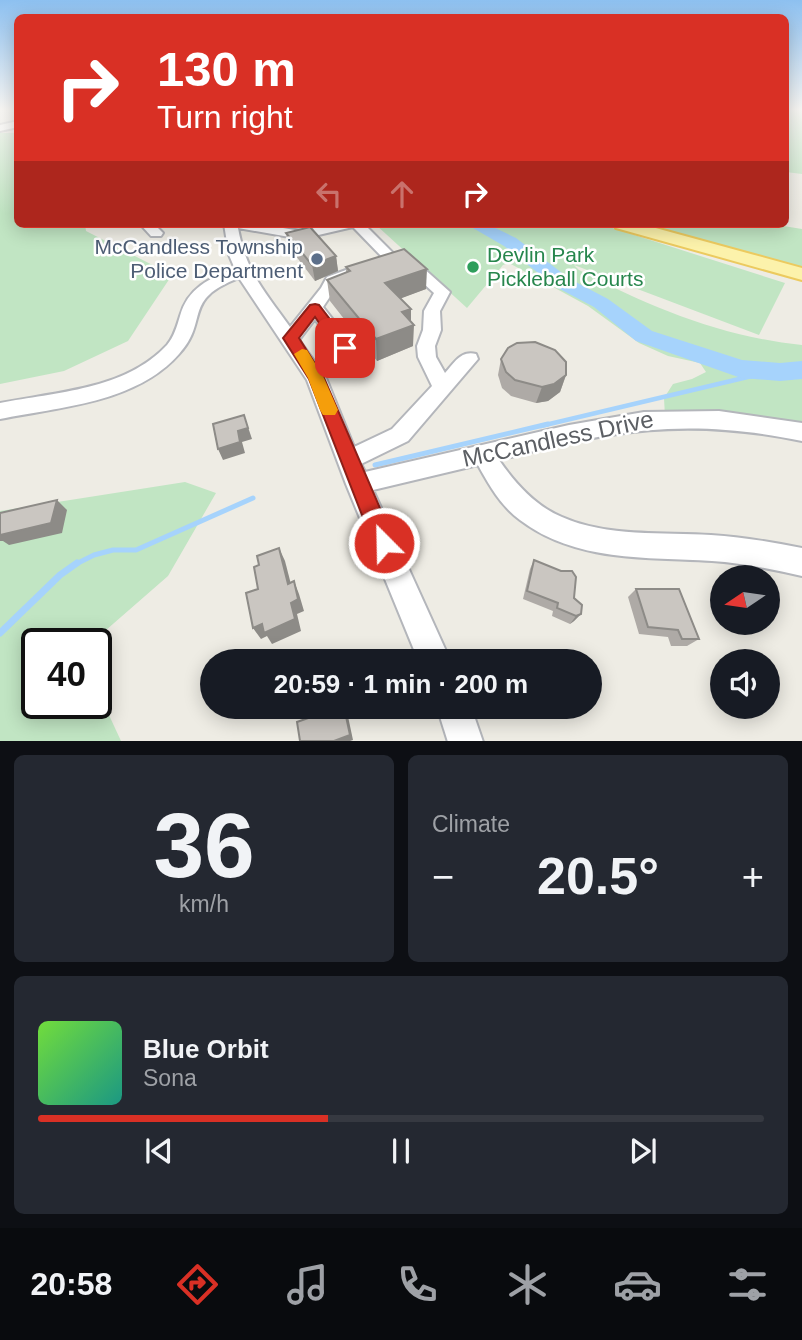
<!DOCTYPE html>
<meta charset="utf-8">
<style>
:root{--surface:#171b24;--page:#242831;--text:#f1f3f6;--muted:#9ea1a6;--line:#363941;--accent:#d93025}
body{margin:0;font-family:Helvetica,sans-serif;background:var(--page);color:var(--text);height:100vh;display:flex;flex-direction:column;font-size:26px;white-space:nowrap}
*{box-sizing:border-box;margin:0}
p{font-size:23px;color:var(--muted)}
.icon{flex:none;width:38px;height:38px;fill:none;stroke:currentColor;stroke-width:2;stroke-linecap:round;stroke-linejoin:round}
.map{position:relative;height:741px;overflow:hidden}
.details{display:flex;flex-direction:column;gap:14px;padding:14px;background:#0d0f14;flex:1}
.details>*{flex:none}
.guide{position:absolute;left:14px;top:14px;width:775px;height:214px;border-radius:10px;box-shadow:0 4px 18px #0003;background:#d93025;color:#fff;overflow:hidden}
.needle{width:46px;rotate:257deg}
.buttons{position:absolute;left:710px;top:565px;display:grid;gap:14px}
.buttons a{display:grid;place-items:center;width:70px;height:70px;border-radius:50%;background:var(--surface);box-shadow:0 4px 18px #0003;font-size:35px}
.speed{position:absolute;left:21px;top:628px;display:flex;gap:14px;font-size:35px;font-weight:700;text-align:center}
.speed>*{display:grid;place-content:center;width:91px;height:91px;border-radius:50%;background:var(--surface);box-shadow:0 4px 18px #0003;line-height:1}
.speed .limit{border:4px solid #111;border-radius:10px;background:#fff;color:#111}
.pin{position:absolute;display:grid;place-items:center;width:60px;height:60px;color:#fff;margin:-30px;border-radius:14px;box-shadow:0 4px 10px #0006}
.me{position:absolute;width:77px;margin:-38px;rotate:337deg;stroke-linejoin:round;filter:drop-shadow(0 0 5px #0008)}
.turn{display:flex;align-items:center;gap:24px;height:147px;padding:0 28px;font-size:32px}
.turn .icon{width:91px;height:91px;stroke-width:2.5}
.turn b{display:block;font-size:49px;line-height:60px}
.lanes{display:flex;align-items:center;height:66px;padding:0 28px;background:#0003;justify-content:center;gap:35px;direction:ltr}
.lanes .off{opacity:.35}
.big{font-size:52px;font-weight:600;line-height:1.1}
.details .card{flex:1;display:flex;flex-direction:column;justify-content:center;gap:10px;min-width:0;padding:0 24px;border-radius:10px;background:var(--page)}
.details .dial{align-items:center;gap:0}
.dial b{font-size:91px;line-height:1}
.song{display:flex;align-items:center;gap:21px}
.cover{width:84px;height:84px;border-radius:10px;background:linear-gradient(135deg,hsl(100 70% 55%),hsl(170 70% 35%))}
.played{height:7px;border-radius:4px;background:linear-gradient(90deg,var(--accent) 40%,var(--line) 40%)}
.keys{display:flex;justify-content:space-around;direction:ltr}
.heat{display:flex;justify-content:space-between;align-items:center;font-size:38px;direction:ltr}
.details .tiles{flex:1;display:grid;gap:14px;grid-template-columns:1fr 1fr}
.card:last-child{grid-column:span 2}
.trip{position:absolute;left:200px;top:649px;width:402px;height:70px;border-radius:35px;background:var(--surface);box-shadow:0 4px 18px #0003;font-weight:600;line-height:70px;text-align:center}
.tab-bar{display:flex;height:112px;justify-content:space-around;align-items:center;background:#090b0e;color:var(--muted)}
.tab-bar .icon{width:49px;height:49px}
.tab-bar .selected{color:var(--accent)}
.tab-bar b{font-size:32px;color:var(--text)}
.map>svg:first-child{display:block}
</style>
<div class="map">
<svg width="802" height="742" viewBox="0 0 802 742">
<rect width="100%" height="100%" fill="#eeece4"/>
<g fill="#c1e5c3">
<path d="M786,110H802V174L786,172Z"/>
<path d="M0,133H17L18,224H85L86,231L172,275L128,341L64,371L0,384Z"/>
<path d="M375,224H600L785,283L759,335L574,265L579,270C650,307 722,337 802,345V432L665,417L664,398L673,384L692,379L706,372L700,363L668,356L639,343L588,306L509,263L503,265L467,308Z"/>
<path d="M638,224H771L802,229V274Z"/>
<path d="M185,482L216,493L168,576L90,644H37V704H96V687L121,741L0,742V511Z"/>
</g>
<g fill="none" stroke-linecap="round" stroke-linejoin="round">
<path stroke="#a6d3fc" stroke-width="4.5" d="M541,426L773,371"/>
<g stroke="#a6d3fc" stroke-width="5">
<path d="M375,465L548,424"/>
<path d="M74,565L94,555L113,550H136L253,498"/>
</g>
<path stroke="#a6d3fc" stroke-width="7" d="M0,633L60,575L77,563"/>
<path fill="#a6d3fc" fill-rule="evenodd" d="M466,224H487L516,238L570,279L608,299L652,331L742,360L780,363L802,361V379L780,381L741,378L636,341L594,307L556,287L504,246Z"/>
<g stroke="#b4b6bb" stroke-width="4">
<g id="minor">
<path d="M18,121V127L0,131V125Z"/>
<path d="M140,224H154L163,233L161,236H151Z"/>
<path d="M224,224H259L301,231L332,224H364L400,260L407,257L412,258L450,292L440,311L441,330L435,346L436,357L445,373C454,363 461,350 476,354L478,359L408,441L361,464L365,472L569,425L644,412L719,411L802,423V441C686,417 612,430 499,460C515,483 535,506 562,517C607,537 663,532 711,535C742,537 772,542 802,548V576C772,569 742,563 712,561C646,557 575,562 520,520C501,506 489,485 478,465L373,490L451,662H419L346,484L307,380L239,278C181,300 210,320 179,354C136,403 60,407 0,419V403C56,392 125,390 167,345C174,337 177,326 180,316C188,288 209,278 235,269L229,255ZM353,227L384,259L371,266L373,269H383L400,262L434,293L424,311L423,330L417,346L418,357L432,386L392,429L354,447L326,378L299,340L315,319L353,373H367L370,368L367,363L323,307L339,283L354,275L346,270L327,277L321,288L290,327C265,292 246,272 238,228L301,239Z"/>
<path d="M437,707H471L483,742H448Z"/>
</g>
</g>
<g stroke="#ecca5f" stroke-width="4">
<path id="major" d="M614,224H641L802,268V280L616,228Z"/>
</g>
<use href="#minor" fill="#fff" fill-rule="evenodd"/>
<use href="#major" fill="#fcf2ab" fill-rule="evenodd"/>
</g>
<g fill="#aeaaa6">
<path d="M286,233L336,256L338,271L315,281L289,247Z"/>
<path d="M346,267L426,289L401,298L411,322L413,346L377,361L330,301L327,280L346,273Z"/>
<path d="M501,359L566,375L560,392L548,401L536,403L511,396L502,388L498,375Z"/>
<path d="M534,560L574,598L581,614L574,621L570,624L552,616L553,611L523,599L530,569Z"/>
<path d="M636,589L699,639L687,646H671L668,637L639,634L628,597Z"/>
</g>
<g fill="#8d8b87">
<path d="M336,256L338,271L315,281L312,265Z"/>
<path d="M427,269L426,289L386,304L385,283Z"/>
<path d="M411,309V326L414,325L413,346L377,361L376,339L402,312Z"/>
<path d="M566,375L560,392L548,401L536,403L542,387Z"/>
<path d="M244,415L252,439L242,442L245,453L223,460L218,449L238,431Z"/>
<path d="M57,500L67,510L62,533L9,545L3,541H0V530Z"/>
<path d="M279,548L285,561L294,596L288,584Z"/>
<path d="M294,581L299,594L304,611L297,614L301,631L272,644L267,636L261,639L253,628L291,603Z"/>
<path d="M581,614L574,621L570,624L576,616Z"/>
<path d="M344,707H346L353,740L350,741H334Z"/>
</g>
<g fill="#cac6c1" stroke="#8d8b87" stroke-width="2">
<path d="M310,227L336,256L312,265L286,233Z"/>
<path d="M404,249L427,269L385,283L411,309L402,312L414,325L376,339L327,280L350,271L346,267Z"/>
<path d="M535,342L555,350L566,362V375L554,384L542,387L515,380L506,372L501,359L508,348L517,343Z"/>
<path d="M244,415L248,428L238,431L240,442L218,449L213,424Z"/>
<path d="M57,500L51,523L0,535V513Z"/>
<path d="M279,548L288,584L294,581L298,599L291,603L295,619L264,633L262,624L253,628L246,593L258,589L254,567L259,565L257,556Z"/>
<path d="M534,560L561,571H572L576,577L574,598L582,605L581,614L576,616L557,608L558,603L527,591Z"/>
<path d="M636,589H679L699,639H682L678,630L648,627Z"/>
<path d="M344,657L346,662H333Z"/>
<path d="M309,707H344L350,735L334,741H300L297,722L311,717Z"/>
</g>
<linearGradient id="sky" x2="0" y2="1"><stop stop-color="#8dc0f0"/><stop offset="0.51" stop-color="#f7f6f3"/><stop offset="1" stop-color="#f7f6f3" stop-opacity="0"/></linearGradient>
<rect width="802" height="214" fill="url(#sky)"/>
<path fill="#d93025" stroke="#8d1f18" stroke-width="2" d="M315,304L319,305L352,348L350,352H339L315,317L299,338L324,378L395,543L392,551L384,554L376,551L309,379L283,338L310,305Z"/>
<path fill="#f59e0b" d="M302,349L307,350L324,378L338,410L335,415H323L320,410L308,378L294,354Z"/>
<circle fill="#5c6f8a" stroke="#fff" stroke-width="2.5" cx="317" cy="259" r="7"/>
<circle fill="#2e9e5b" stroke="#fff" stroke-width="2.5" cx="473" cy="267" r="7"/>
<g text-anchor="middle" stroke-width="5" stroke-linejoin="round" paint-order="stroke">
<g font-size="21" fill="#4e5e75" stroke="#fff" text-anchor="end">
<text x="303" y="254">McCandless Township<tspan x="303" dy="24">Police Department</tspan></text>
</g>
<g font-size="21" fill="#27864d" stroke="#fff" text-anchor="start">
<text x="487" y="262">Devlin Park<tspan x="487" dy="24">Pickleball Courts</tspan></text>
</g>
<g font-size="24" fill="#5c5f64" stroke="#fff">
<text transform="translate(558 439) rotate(-12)" y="8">McCandless Drive</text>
</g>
</g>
</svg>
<div class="buttons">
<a><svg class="needle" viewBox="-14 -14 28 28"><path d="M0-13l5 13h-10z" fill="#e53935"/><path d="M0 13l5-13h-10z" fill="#9ea1a6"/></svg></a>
<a><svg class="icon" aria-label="sound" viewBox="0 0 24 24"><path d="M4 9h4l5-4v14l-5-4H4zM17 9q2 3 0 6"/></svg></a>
</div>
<div class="speed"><div class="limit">40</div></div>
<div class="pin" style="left:345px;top:348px;background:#d93025"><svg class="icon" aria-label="arrive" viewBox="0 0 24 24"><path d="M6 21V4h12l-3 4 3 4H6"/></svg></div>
<svg class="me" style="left:384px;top:543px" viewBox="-20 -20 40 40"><circle r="17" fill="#d93025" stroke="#fff" stroke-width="3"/><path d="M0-11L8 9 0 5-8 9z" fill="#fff"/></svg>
<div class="trip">20:59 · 1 min · 200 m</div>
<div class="guide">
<div class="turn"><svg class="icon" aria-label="right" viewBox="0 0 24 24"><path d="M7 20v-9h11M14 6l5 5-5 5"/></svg><div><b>130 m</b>Turn right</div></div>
<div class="lanes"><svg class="icon off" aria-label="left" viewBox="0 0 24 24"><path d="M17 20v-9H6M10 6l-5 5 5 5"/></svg><svg class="icon off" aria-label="ahead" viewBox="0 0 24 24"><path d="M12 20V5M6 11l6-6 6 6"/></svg><svg class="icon" aria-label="right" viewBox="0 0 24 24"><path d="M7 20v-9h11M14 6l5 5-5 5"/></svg></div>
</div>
</div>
<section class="details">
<div class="tiles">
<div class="card dial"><b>36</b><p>km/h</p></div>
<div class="card"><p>Climate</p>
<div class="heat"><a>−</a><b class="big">20.5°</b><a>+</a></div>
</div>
<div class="card">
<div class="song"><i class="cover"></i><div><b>Blue Orbit</b><p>Sona</p></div></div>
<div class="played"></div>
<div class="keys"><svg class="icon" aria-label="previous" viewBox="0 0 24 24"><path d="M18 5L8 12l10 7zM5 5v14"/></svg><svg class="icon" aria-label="pause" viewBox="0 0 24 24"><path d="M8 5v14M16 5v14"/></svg><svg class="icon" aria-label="next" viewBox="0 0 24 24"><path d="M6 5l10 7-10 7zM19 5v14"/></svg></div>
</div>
</div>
</section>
<nav class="tab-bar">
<b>20:58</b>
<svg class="icon selected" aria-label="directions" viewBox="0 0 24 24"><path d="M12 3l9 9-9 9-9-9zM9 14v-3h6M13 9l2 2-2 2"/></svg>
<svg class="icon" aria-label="music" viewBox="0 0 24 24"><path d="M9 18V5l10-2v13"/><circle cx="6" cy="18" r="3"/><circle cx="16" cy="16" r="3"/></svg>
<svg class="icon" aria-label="phone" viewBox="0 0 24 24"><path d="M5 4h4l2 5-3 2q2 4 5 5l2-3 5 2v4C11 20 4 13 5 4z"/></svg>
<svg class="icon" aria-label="climate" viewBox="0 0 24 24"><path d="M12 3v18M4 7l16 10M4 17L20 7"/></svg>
<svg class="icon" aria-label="car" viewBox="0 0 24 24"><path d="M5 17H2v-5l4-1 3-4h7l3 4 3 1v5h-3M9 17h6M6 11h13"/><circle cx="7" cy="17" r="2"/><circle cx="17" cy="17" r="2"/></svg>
<svg class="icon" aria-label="filters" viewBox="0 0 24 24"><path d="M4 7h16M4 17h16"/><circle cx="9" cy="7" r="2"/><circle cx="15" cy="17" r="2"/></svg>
</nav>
